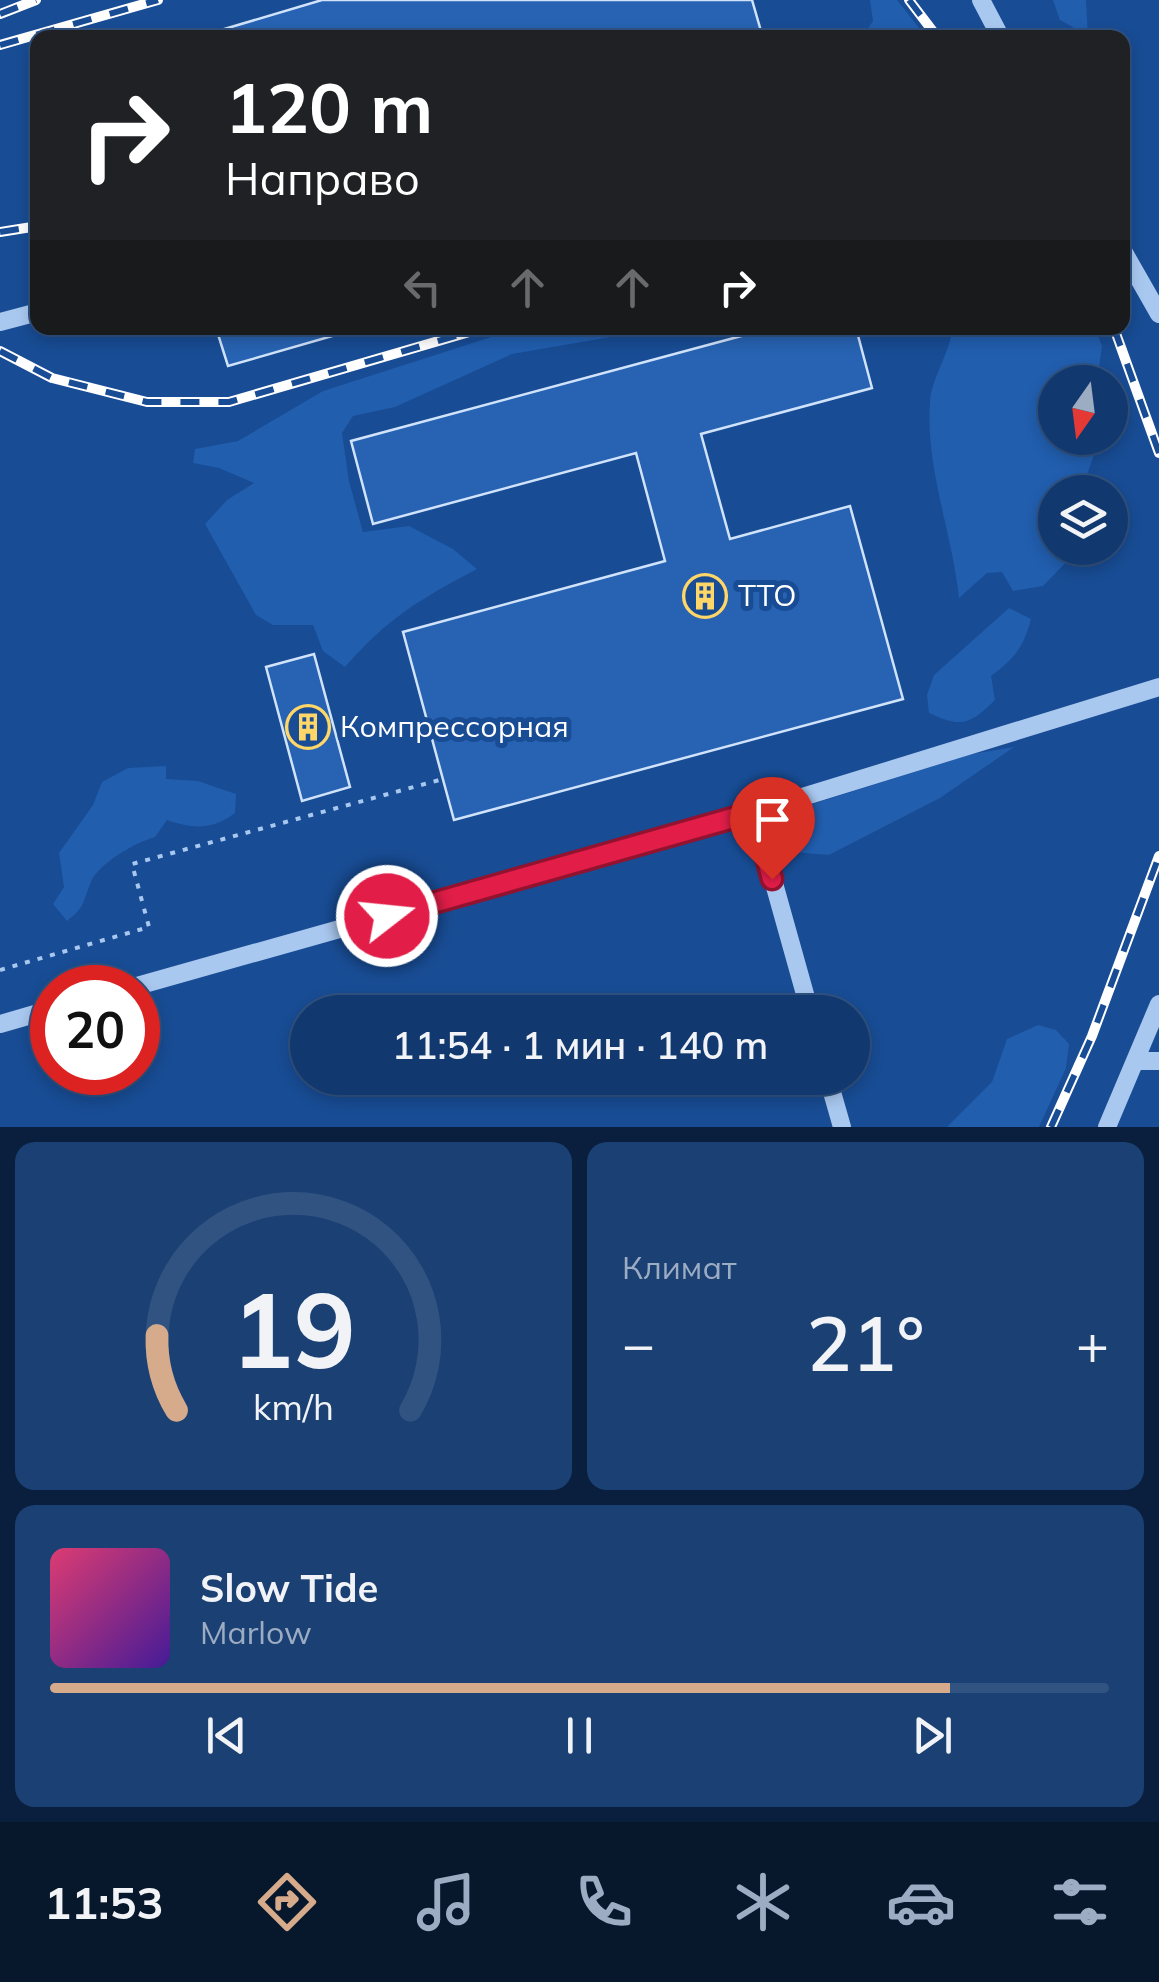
<!DOCTYPE html>
<html lang="ru">
<meta charset="utf-8">
<style>
:root{--surface:#12396f;--page:#1b4074;--text:#f1f3f6;--muted:#9cacc3;--line:#315382;--accent:#d6ab8b}
body{margin:0;font-family:Mulish,sans-serif;background:var(--page);color:var(--text);height:100vh;display:flex;flex-direction:column;font-size:38px;white-space:nowrap}
*{box-sizing:border-box;margin:0}
p{font-size:32px;color:var(--muted)}
.icon{flex:none;width:55px;height:55px;fill:none;stroke:currentColor;stroke-width:2;stroke-linecap:round;stroke-linejoin:round}
.map{position:relative;height:1127px;overflow:hidden}
.details{display:flex;flex-direction:column;gap:15px;padding:15px;background:#0a1f3d;flex:1}
.details>*{flex:none}
.top-card{position:absolute;left:30px;top:30px;width:1100px;height:305px;border-radius:20px;box-shadow:0 5px 15px #0003,0 0 0 2px var(--line);background:#202124;color:#fff;overflow:hidden}
.needle{width:65px;rotate:194deg}
.tools{position:absolute;left:1038px;top:365px;display:grid;gap:20px}
.tools a{display:grid;place-items:center;width:90px;height:90px;border-radius:50%;background:var(--surface);box-shadow:0 5px 15px #0003,0 0 0 2px var(--line);font-size:50px}
.speed{position:absolute;left:30px;top:965px;display:flex;gap:20px;font-size:50px;font-weight:700;text-align:center}
.speed>*{display:grid;place-content:center;width:130px;height:130px;border-radius:50%;background:var(--surface);box-shadow:0 5px 15px #0003,0 0 0 2px var(--line);line-height:1}
.speed .limit{border:15px solid #d22;background:#fff;color:#111}
.pin{position:absolute;display:grid;place-items:center;width:85px;height:85px;color:#fff;margin:-102px -42px;border-radius:50% 50% 50% 0;rotate:-45deg;box-shadow:0 0 10px #0007}
.pin .icon{rotate:45deg}
.me{position:absolute;width:110px;margin:-55px;rotate:74deg;stroke-linejoin:round;filter:drop-shadow(0 0 8px #0008)}
.turn{display:flex;align-items:center;gap:35px;height:210px;padding:0 30px;font-size:45px}
.turn .icon{width:130px;height:130px;stroke-width:2.5}
.turn b{display:block;font-size:70px;line-height:85px}
.lanes{display:flex;align-items:center;height:95px;padding:0 30px;background:#0003;justify-content:center;gap:50px;direction:ltr}
.lanes .off{opacity:.35}
.big{font-size:75px;font-weight:600;line-height:1.1}
.details .card{flex:1;display:flex;flex-direction:column;justify-content:center;gap:15px;min-width:0;padding:0 35px;border-radius:20px;background:var(--page)}
.details .dial{align-items:center;gap:0}
.dial svg{height:260px;overflow:visible;fill:none;stroke:var(--line);stroke-width:7;stroke-linecap:round;text-anchor:middle}
.dial text{fill:var(--text);stroke:none}
.song{display:flex;align-items:center;gap:30px}
.cover{width:120px;height:120px;border-radius:15px;background:linear-gradient(135deg,hsl(340 70% 55%),hsl(260 70% 35%))}
.played{height:10px;border-radius:5px;background:linear-gradient(90deg,var(--accent) 85%,var(--line) 85%)}
.keys{display:flex;justify-content:space-around;direction:ltr}
.heat{display:flex;justify-content:space-between;align-items:center;font-size:55px;direction:ltr}
.details .tiles{flex:1;display:grid;gap:15px;grid-template-columns:1fr 1fr}
.card:last-child{grid-column:span 2}
.trip{position:absolute;left:290px;top:995px;width:580px;height:100px;border-radius:50px;background:var(--surface);box-shadow:0 5px 15px #0003,0 0 0 2px var(--line);font-weight:600;line-height:100px;text-align:center}
.dock{display:flex;height:160px;justify-content:space-around;align-items:center;background:#07172c;color:var(--muted)}
.dock .icon{width:70px;height:70px}
.dock .selected{color:var(--accent)}
.dock b{font-size:45px;color:var(--text)}
.map>svg:first-child{display:block}
</style>
<div class="map">
<svg width="1159" height="1127" viewBox="0 0 1159 1127">
<rect width="100%" height="100%" fill="#184c94"/>
<g fill="#215eae">
<path d="M870,0H897L926,37H862L873,21Z"/>
<path d="M1053,0H1086L1088,36L1060,20Z"/>
<path d="M519,328H650L628,334L512,354L395,407L353,416L342,433L349,481L363,532L409,526L453,549L477,569C419,600 389,617 345,667L323,651L313,625H273L256,615L205,524L227,500L254,483L219,468L193,463L195,449L238,441L323,391Z"/>
<path d="M952,328H1095L1102,346L1097,382H1055V438H1096V449L1081,492H1055V548H1075L1074,554L1043,586L1013,591L1002,572L987,573L959,598C952,531 925,468 930,401C932,376 951,352 952,328Z"/>
<path d="M1009,608L1031,619C1024,647 1014,659 991,676L995,700C970,725 961,728 929,713L927,695L934,675Z"/>
<path d="M1014,747L940,798L829,855L781,851V814L972,754Z"/>
<path d="M166,766V779L198,781L236,794L235,813C213,830 193,829 167,820L155,837C136,842 98,864 91,882C82,903 86,906 67,921L53,904L64,887L59,853L93,805L102,782L128,768Z"/>
<path d="M1038,1025L1056,1030L1069,1044L1066,1068L1039,1127H947L992,1082L1007,1039Z"/>
</g>
<g fill="#2763b2" stroke="#d0e3fb" stroke-width="2.5">
<path d="M322,0H752L763,38H194Z"/>
<path d="M216,328H360L228,366Z"/>
<path d="M771,328H856L872,388L701,434L730,539L850,506L903,699L454,820L403,632L665,561L636,453L373,524L351,441Z"/>
<path d="M314,654L350,787L302,801L266,667Z"/>
</g>
<g fill="none" stroke-linecap="round" stroke-linejoin="round">
<path stroke="#a9c8f0" stroke-width="4" stroke-dasharray="5 8" stroke-linecap="butt" d="M0,970L149,927L132,864L443,779"/>
<g stroke="#a9c8f0" stroke-width="18">
<path d="M981,0L1001,38"/>
<path d="M1122,249L1159,314"/>
<path d="M0,322L38,312"/>
<path d="M754,812L810,1012"/>
<path d="M130,988L754,812L1159,687"/>
<path d="M0,1024L52,1009"/>
<path d="M1137,1061H1159"/>
<path d="M828,1078L842,1127"/>
<path d="M1107,1127L1159,1004"/>
</g>
<g stroke="#fff" stroke-width="10">
<g id="rail">
<path d="M909,0L938,38"/>
<path d="M0,14L36,0"/>
<path d="M0,45L158,0"/>
<path d="M0,232L38,226"/>
<path d="M1114,328L1159,453"/>
<path d="M0,351L52,378L147,402H229L483,328"/>
<path d="M1051,1127L1092,1036L1159,856"/>
</g>
</g>
<use href="#rail" stroke="#184c94" stroke-width="6" stroke-dasharray="19" stroke-linecap="butt"/>
</g>
<g fill="none" stroke-linecap="round" stroke-linejoin="round">
<g stroke="#92132f" stroke-width="25">
<path id="route" d="M387,916L754,812L772,879"/>
</g>
<use href="#route" stroke="#e11d48" stroke-width="18"/>
</g>
<defs>
<g id="building-ring" transform="scale(2.25)"><circle r="9.5" fill="#184c94" stroke="#ffd668" stroke-width="1.5"/><path d="M-4-6H4V6H1V3H-1V6H-4ZM-2.5-4.3h1.7v1.8h-1.7ZM.8-4.3h1.7v1.8H.8ZM-2.5-1h1.7V.8h-1.7ZM.8-1h1.7V.8H.8Z" fill="#ffd668"/></g>
</defs>
<g fill-rule="evenodd">
<use href="#building-ring" x="705" y="596"/>
<use href="#building-ring" x="308" y="727"/>
</g>
<g text-anchor="middle" stroke-width="10" stroke-linejoin="round" paint-order="stroke">
<g font-size="30" fill="#fff" stroke="#184c94" text-anchor="start">
<text x="738" y="606">ТТО</text>
<text x="340" y="737">Компрессорная</text>
</g>
</g>
</svg>
<div class="tools">
<a><svg class="needle" viewBox="-14 -14 28 28"><path d="M0-13l5 13h-10z" fill="#e53935"/><path d="M0 13l5-13h-10z" fill="#9cacc3"/></svg></a>
<a><svg class="icon" aria-label="layers" viewBox="0 0 24 24"><path d="M12 4l9 5-9 5-9-5zM3 14l9 5 9-5"/></svg></a>
</div>
<div class="speed"><div class="limit">20</div></div>
<div class="pin" style="left:772px;top:879px;background:#d93025"><svg class="icon" aria-label="arrive" viewBox="0 0 24 24"><path d="M6 21V4h12l-3 4 3 4H6"/></svg></div>
<svg class="me" style="left:387px;top:916px" viewBox="-20 -20 40 40"><circle r="17" fill="#e11d48" stroke="#fff" stroke-width="3"/><path d="M0-11L8 9 0 5-8 9z" fill="#fff"/></svg>
<div class="trip">11:54 · 1 мин · 140 m</div>
<div class="top-card">
<div class="turn"><svg class="icon" aria-label="right" viewBox="0 0 24 24"><path d="M7 20v-9h11M14 6l5 5-5 5"/></svg><div><b>120 m</b>Направо</div></div>
<div class="lanes"><svg class="icon off" aria-label="left" viewBox="0 0 24 24"><path d="M17 20v-9H6M10 6l-5 5 5 5"/></svg><svg class="icon off" aria-label="ahead" viewBox="0 0 24 24"><path d="M12 20V5M6 11l6-6 6 6"/></svg><svg class="icon off" aria-label="ahead" viewBox="0 0 24 24"><path d="M12 20V5M6 11l6-6 6 6"/></svg><svg class="icon" aria-label="right" viewBox="0 0 24 24"><path d="M7 20v-9h11M14 6l5 5-5 5"/></svg></div>
</div>
</div>
<section class="details">
<div class="tiles">
<div class="card dial"><svg viewBox="0 0 100 80">
<path d="M14 69A42 42 0 1 1 86 69"/>
<path d="M14 69A42 42 0 0 1 8 46" stroke="#d6ab8b"/>
<text x="50" y="56" font-size="32" font-weight="700">19</text>
<text x="50" y="72" font-size="11">km/h</text>
</svg></div>
<div class="card"><p>Климат</p>
<div class="heat"><a>−</a><b class="big">21°</b><a>+</a></div>
</div>
<div class="card">
<div class="song"><i class="cover"></i><div><b>Slow Tide</b><p>Marlow</p></div></div>
<div class="played"></div>
<div class="keys"><svg class="icon" aria-label="previous" viewBox="0 0 24 24"><path d="M18 5L8 12l10 7zM5 5v14"/></svg><svg class="icon" aria-label="pause" viewBox="0 0 24 24"><path d="M8 5v14M16 5v14"/></svg><svg class="icon" aria-label="next" viewBox="0 0 24 24"><path d="M6 5l10 7-10 7zM19 5v14"/></svg></div>
</div>
</div>
</section>
<nav class="dock">
<b>11:53</b>
<svg class="icon selected" aria-label="directions" viewBox="0 0 24 24"><path d="M12 3l9 9-9 9-9-9zM9 14v-3h6M13 9l2 2-2 2"/></svg>
<svg class="icon" aria-label="music" viewBox="0 0 24 24"><path d="M9 18V5l10-2v13"/><circle cx="6" cy="18" r="3"/><circle cx="16" cy="16" r="3"/></svg>
<svg class="icon" aria-label="phone" viewBox="0 0 24 24"><path d="M5 4h4l2 5-3 2q2 4 5 5l2-3 5 2v4C11 20 4 13 5 4z"/></svg>
<svg class="icon" aria-label="climate" viewBox="0 0 24 24"><path d="M12 3v18M4 7l16 10M4 17L20 7"/></svg>
<svg class="icon" aria-label="car" viewBox="0 0 24 24"><path d="M5 17H2v-5l4-1 3-4h7l3 4 3 1v5h-3M9 17h6M6 11h13"/><circle cx="7" cy="17" r="2"/><circle cx="17" cy="17" r="2"/></svg>
<svg class="icon" aria-label="filters" viewBox="0 0 24 24"><path d="M4 7h16M4 17h16"/><circle cx="9" cy="7" r="2"/><circle cx="15" cy="17" r="2"/></svg>
</nav>
